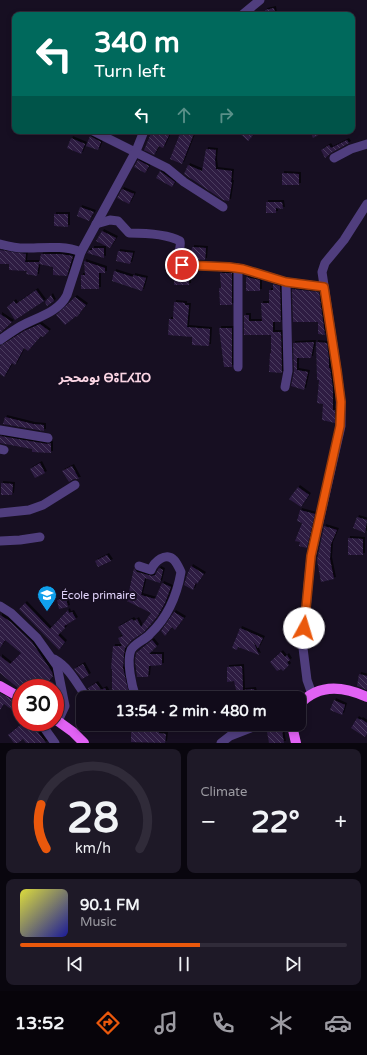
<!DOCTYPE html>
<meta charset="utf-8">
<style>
:root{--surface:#110b1a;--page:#1e1927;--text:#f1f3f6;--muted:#9c9ba2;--line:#302b39;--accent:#ea580c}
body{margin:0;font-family:"Varela Round","Noto Sans Arabic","Noto Sans Tifinagh",sans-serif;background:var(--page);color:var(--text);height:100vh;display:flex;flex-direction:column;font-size:15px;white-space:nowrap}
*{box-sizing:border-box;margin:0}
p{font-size:13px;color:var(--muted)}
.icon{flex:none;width:22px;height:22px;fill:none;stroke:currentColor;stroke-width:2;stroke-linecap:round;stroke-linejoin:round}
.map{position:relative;height:743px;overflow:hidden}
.sheet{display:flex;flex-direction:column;gap:6px;padding:6px;background:#09060e;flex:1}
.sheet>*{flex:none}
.hud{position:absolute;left:12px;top:12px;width:343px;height:122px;border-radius:8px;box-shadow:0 2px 6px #0003,0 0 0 1px var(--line);background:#00695c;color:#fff;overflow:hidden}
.speed{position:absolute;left:12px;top:679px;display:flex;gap:8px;font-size:20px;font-weight:700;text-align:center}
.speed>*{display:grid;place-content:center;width:52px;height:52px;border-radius:50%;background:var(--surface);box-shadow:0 2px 6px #0003,0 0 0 1px var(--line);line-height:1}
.speed .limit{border:6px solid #d22;background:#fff;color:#111}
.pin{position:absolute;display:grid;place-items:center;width:34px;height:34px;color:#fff;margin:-17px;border:2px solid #fff;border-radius:50%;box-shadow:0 1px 4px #0007}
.me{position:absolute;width:44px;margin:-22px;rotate:6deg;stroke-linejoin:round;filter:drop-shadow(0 0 3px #0008)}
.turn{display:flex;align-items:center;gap:14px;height:84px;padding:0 16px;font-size:18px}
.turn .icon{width:52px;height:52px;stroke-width:2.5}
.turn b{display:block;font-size:28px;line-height:34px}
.lanes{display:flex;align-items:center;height:38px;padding:0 16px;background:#0003;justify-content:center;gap:20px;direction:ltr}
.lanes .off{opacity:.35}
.big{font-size:30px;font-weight:700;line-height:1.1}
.sheet .card{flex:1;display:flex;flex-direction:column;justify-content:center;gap:6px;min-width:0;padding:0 14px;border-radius:8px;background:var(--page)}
.sheet .dial{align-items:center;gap:0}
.dial svg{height:104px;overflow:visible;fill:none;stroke:var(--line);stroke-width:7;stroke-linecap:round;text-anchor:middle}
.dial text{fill:var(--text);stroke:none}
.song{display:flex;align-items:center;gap:12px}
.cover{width:48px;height:48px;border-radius:6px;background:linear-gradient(135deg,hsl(60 70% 55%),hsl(240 70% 35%))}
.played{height:4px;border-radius:2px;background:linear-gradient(90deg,var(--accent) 55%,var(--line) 55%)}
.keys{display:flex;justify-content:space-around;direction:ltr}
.heat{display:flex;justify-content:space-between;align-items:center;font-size:22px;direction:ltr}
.sheet .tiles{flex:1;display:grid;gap:6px;grid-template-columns:1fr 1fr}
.card:last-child{grid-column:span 2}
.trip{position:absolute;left:76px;top:691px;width:230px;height:40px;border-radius:8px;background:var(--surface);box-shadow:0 2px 6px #0003,0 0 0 1px var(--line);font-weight:700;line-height:40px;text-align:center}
.tab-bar{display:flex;height:64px;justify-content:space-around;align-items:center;background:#07040a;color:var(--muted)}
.tab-bar .icon{width:28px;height:28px}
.tab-bar .current{color:var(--accent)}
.tab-bar b{font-size:18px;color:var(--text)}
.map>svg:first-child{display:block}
</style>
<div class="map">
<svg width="367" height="743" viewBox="0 0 367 743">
<defs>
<pattern id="building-back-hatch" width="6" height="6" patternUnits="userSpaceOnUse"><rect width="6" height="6" fill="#2d1d42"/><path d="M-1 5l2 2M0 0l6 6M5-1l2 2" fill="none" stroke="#4b3d5e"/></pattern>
<filter id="shadow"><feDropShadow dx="2" dy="-2" stdDeviation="0" flood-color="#0009"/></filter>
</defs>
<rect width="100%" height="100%" fill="#170f22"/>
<g fill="url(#building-back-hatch)" filter="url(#shadow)">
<path d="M274,8L275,15H266L265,10Z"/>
<path d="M152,131H171L163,148L159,146L154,155L144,150Z"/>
<path d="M181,131H195L182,164L170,159Z"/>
<path d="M237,131H257L248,141Z"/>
<path d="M310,131H326L313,138Z"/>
<path d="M90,136L101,142L98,150L86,146Z"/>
<path d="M71,138L85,144L81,154L67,148Z"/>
<path d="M347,140L349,143L331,153L325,158L321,150L329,145L331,148Z"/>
<path d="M206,149L216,150L215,160L216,169L232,171L231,182H232L229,201L223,200L184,174L188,165L202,171Z"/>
<path d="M138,160L149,166L145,173L134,167Z"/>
<path d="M160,171L175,182L172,187L156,178Z"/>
<path d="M282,173L299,174V185H282Z"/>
<path d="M122,189L134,194L129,204L117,198Z"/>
<path d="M266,202H282L283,209L276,208V213H266Z"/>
<path d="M80,207L94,212L89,221L77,216Z"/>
<path d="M54,214H68V227L54,226Z"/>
<path d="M102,231L116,238L110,248L96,241Z"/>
<path d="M192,247L206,248L205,260L191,259Z"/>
<path d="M92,248H104V258L87,253L89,250H92Z"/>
<path d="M0,250L26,254L25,262H39L37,276L26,274L27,271L9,270V264H0Z"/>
<path d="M118,251L133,253L130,264L116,261Z"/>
<path d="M41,254H60L73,256L67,276L53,275V267L39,264Z"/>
<path d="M84,261L105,268V273H99V289H81V275H85Z"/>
<path d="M114,271L133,277V275L146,278L142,291L112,281Z"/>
<path d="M220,273H232V305H220L219,288H221Z"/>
<path d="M174,275L184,276V278H189V285H174Z"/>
<path d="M246,277L260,280V291H246Z"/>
<path d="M273,284L280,286L281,322H273V332H281L282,373L269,372L270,353H271V335H244V315H249V321H262L261,303H269V290H273Z"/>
<path d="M292,289L319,292L325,335L318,334V322H293Z"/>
<path d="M36,290L44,301L15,320L7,307L14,301L16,304Z"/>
<path d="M51,295L54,301L47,306L45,302Z"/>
<path d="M75,297L86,305L77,317L76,316L65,325L56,315Z"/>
<path d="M174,302L185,303V305H189L187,327L210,329L209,346L192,345V337L168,335L169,319H173Z"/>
<path d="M0,314L12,322L0,333Z"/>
<path d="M40,324L49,331L43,337L41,336L28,351L24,348L15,365L12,363L4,377L0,374V346L24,331Z"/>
<path d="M219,328H232V367H224Z"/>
<path d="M314,342L311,358H297V370L308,372L304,390L291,386L294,371L293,343Z"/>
<path d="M316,342L327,343L329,360V368H330L333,389V410H335V423L322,420L323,404L317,403L319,380H317Z"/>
<path d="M5,417L33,424L44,425V431L3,424Z"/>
<path d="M0,436L47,444L51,443V453L32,452V449L0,443Z"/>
<path d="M40,463L45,473L35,478L30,469Z"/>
<path d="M72,466L79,479H74L69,482L62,471Z"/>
<path d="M1,483L13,484L12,495H1Z"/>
<path d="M298,487L309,495L301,507L289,499Z"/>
<path d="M300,510L315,514L307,548L299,546L300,542L295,541L302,523L297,521Z"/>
<path d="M357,517L367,520L365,533L353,528Z"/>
<path d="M324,526L337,530L331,544L330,559L334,579L321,582L317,560Z"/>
<path d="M348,538L363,539V555H348Z"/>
<path d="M107,555L111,561L98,567L95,561Z"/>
<path d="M191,566L204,574L197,584L196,582L193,590L184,585L187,575Z"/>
<path d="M134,568L137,572L152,576L155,575L159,568L163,570L160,583L145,578L141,595L155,599L162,583L171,587L165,603L157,617L144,632L132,640L125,648L124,654L123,668L130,698H112V669H111L113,646H122L118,638L123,636L118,627L132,619L134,621L137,619L141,627L151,613L127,601Z"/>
<path d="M66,598L68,607L59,609L57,600Z"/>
<path d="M25,603L50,629L68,610L69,613L72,612L76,619L64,626L65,628L58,635L65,642L59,650L19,609Z"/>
<path d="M174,612L184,618L175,630L172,627L165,636L161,631Z"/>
<path d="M0,615L11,622L32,642L52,672L53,676L47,684L54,688H23L20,686L18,688L0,673V656L10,664L21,653L5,640L0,648Z"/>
<path d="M240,628L263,638L258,648L253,641L259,655L238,647L237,650L232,648Z"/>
<path d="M152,640L157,646L149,654H162V665L149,666L148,677H137L135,661L136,653Z"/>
<path d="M281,652L285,657L287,655L290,660L287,662L289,665L283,671L281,669L277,671L270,662Z"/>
<path d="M83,664L89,675L82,679L74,669Z"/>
<path d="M242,666L243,690L254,689L256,698H238L234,681L227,682V667Z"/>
<path d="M359,674L367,676V690L357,686Z"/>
<path d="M96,683L101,690L105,688L111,698H93L88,688Z"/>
<path d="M0,693L21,704V716L4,704L0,710Z"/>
<path d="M334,700L345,705L342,715L330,710Z"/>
<path d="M357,718L360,720L361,719L367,723V734L365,737L351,728Z"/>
<path d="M24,722H33L36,727L35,728L46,743H26L23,739L18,743H14L8,735Z"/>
<path d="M151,724H158L159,733L166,734L165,743L131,742V731L148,730L150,728Z"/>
<path d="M278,724H285L286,725L287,731H282L284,743H269L266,726Z"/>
</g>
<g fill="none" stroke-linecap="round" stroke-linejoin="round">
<g stroke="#503e7e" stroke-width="9">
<path d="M242,15L260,0"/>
<path d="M93,131L167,168L184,182L223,207"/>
<path d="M334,158L351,149L367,144"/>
<path d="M96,224L110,220L118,221L129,233C144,233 167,234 180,241C182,249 174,259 182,265L229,267L243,269L286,282L324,287"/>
<path d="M0,244C8,246 16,248 25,248C43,248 63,245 81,252"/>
<path d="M238,268V367"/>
<path d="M0,340C7,335 14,330 21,326C37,317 58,313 67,295L81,252L136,151L144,131"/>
<path d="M285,387L288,371L286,282"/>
<path d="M0,430L48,438"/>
<path d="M0,449L4,450"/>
<path d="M0,513L29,510L43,505L75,485"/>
<path d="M0,541L20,540L40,537"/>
<path d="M0,606L11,613L37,638L57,666L65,706L58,721"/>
<path d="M54,659C70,668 77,684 87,698"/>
<path d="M312,694L307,680L303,648L308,585L311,557L341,426V402L337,371L322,272L325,263L344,240L367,204"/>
<path d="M136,698C132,687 126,661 131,650C135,643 145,640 150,634C167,618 177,595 181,572C179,568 177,563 174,560C166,551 154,562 151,570L139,566"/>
<path d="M40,722L55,743"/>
<path d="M117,724L145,725V724"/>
<path d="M221,743L230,736L261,724"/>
</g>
<g stroke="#e162f4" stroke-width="10">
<path d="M0,686L21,698"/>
<path d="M299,705C318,683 343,686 367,697"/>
<path d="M55,719L73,732L84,743"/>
<path d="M294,724L293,730L296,743"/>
</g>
</g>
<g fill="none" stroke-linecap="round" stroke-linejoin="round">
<g stroke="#983908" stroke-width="10">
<path id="route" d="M182,265L229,267L243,269L286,282L324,287L337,371L341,402L340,426L311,556L304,628"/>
</g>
<use href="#route" stroke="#ea580c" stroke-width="7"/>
</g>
<defs>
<g id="school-pin" transform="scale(1)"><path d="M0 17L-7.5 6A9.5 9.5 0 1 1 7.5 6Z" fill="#10a0ec" stroke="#170f22"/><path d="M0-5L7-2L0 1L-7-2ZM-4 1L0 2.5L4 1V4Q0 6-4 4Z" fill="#fff"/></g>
</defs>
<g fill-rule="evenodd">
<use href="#school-pin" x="47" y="595"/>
</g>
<g text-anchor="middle" stroke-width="4" stroke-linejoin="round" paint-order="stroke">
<g font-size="11" fill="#e2d4fc" stroke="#170f22" text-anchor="start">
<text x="61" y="599">École primaire</text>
</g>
<g font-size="13" font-weight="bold" fill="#fcd6e5" stroke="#170f22">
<text x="105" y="382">بومحجر ⴱⵓⵎⵃⵊⵔ</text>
</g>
</g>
</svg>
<div class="speed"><div class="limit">30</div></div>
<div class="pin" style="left:182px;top:265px;background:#d93025"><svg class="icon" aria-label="arrive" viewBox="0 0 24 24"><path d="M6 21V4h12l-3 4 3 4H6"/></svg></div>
<svg class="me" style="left:304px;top:628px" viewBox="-20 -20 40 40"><circle r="19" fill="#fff"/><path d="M0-13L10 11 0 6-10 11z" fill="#ea580c"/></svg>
<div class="trip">13:54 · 2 min · 480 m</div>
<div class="hud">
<div class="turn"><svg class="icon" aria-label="left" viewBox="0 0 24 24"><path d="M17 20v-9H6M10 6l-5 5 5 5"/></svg><div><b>340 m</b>Turn left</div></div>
<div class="lanes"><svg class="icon" aria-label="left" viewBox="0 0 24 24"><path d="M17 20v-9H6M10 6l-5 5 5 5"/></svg><svg class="icon off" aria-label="ahead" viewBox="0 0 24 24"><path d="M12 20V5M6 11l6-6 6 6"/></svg><svg class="icon off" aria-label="right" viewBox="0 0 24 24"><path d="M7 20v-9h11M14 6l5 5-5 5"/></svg></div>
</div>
</div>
<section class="sheet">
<div class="tiles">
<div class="card dial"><svg viewBox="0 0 100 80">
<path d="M14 69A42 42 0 1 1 86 69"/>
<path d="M14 69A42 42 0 0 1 10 35" stroke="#ea580c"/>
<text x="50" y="56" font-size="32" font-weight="700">28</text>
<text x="50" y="72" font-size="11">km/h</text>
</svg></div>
<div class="card"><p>Climate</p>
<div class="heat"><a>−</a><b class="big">22°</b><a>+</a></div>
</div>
<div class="card">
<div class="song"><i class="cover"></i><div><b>90.1 FM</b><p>Music</p></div></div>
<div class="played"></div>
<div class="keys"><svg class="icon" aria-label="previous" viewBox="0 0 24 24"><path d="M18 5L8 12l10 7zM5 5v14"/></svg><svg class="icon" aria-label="pause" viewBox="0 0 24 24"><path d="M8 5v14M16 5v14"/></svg><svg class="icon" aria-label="next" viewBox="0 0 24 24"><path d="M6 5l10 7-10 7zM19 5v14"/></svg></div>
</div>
</div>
</section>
<nav class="tab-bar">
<b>13:52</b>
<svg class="icon current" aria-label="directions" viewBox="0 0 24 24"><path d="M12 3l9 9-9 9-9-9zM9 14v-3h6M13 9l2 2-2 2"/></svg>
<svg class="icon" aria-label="music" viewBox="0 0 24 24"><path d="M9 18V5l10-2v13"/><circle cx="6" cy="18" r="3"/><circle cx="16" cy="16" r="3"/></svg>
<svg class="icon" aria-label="phone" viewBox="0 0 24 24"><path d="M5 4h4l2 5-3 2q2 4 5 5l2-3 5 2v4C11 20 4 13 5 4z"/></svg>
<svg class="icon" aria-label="climate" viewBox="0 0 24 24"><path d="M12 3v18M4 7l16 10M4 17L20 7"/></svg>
<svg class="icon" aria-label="car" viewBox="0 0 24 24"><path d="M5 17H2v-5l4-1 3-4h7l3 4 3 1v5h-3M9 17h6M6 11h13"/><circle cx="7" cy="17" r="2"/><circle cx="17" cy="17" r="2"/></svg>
</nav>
